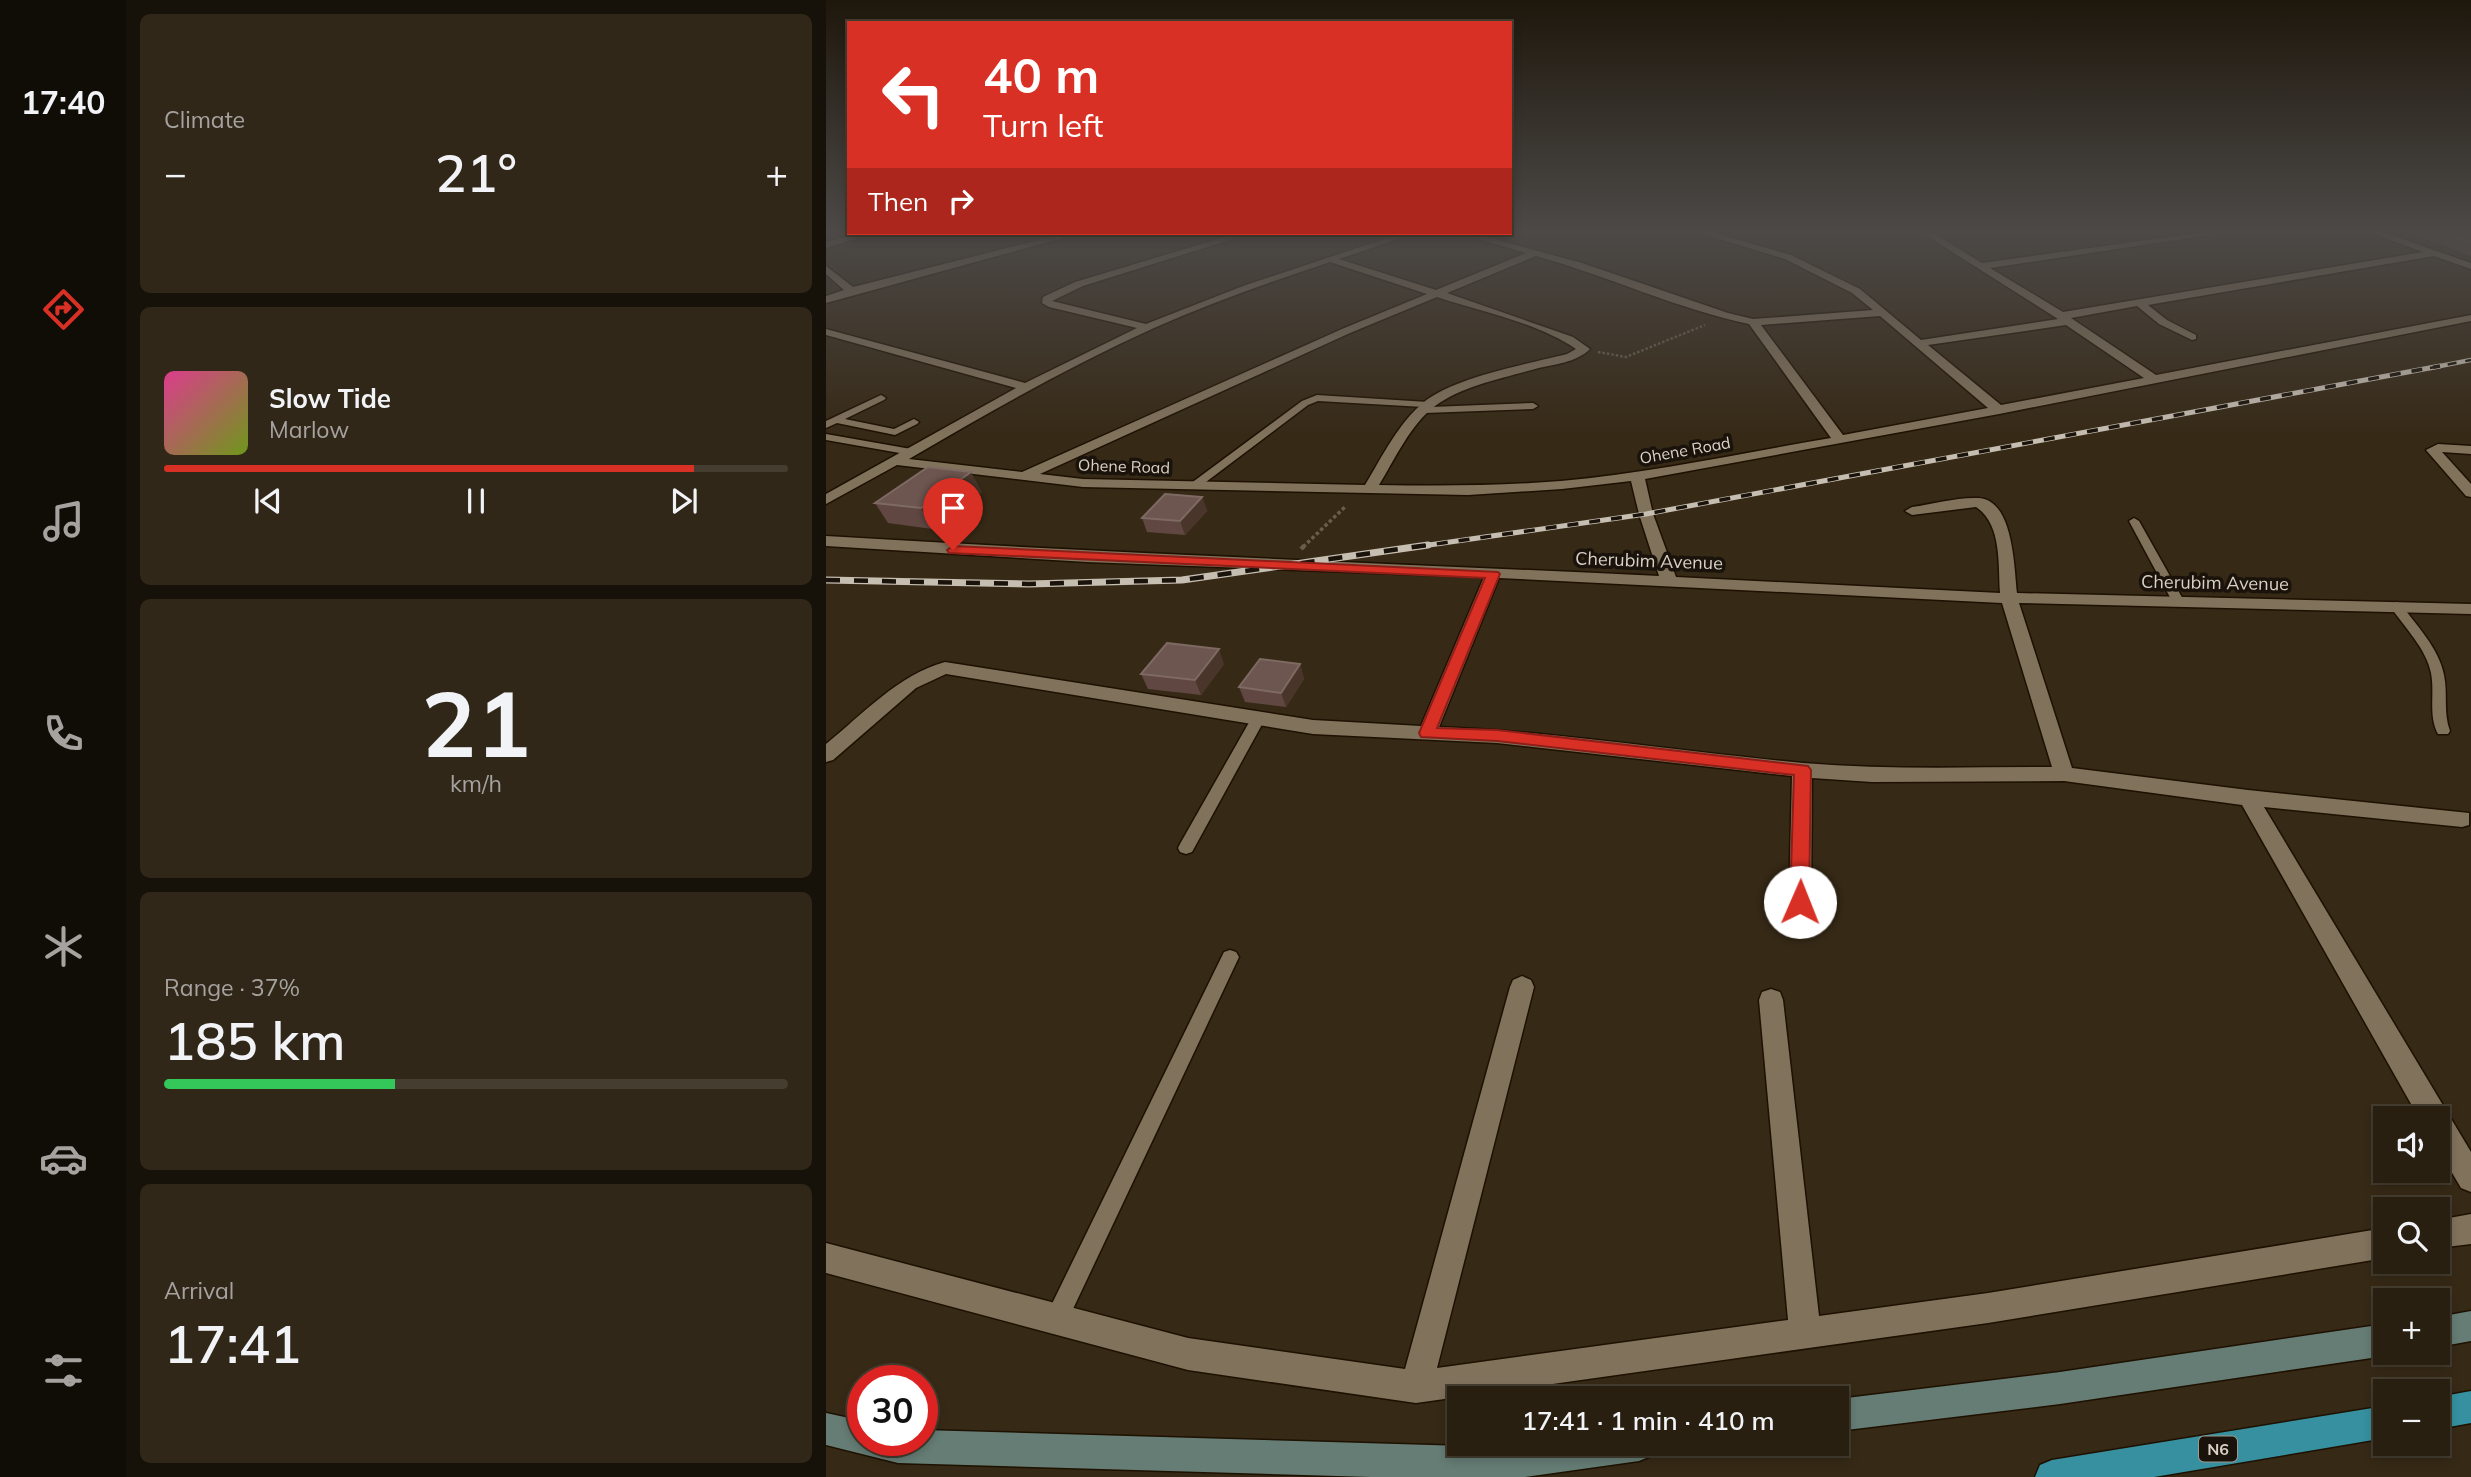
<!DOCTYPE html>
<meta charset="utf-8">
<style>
:root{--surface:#281f10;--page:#302719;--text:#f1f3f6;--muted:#a5a29f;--line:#443d30;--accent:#d93025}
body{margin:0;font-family:Mulish,sans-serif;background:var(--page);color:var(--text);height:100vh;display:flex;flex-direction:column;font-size:26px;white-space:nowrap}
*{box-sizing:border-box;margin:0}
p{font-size:23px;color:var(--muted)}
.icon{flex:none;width:38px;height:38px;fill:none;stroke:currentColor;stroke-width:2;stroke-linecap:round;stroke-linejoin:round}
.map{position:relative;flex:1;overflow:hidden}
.details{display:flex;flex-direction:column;gap:14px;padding:14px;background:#161109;width:700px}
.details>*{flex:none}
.top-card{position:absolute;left:21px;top:21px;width:665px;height:214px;border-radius:0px;box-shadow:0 4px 10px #0003,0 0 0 2px var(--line);background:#d93025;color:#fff;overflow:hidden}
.tools{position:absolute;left:1547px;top:1106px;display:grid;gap:14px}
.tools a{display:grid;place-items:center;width:77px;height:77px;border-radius:0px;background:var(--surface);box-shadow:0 4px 10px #0003,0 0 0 2px var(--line);font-size:35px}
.speed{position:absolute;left:21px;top:1365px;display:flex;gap:14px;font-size:35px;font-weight:700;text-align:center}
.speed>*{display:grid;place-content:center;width:91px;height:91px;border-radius:50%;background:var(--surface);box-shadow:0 4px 10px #0003,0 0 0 2px var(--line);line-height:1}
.speed .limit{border:10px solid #d22;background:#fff;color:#111}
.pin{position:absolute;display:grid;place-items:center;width:60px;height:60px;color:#fff;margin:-72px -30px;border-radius:50% 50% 50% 0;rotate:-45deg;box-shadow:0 0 7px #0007}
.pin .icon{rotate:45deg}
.me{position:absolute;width:77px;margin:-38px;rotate:1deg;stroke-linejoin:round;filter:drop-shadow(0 0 5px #0008)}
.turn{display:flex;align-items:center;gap:24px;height:147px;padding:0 21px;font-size:32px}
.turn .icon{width:91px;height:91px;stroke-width:2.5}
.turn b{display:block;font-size:49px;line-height:60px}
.then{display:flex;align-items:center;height:66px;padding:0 21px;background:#0003;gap:14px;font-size:26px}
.big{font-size:52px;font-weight:600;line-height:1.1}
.details .tile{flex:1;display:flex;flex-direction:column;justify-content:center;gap:10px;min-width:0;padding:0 24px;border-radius:10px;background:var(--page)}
.details .dial{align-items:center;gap:0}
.dial b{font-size:91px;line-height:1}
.song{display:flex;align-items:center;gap:21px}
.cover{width:84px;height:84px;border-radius:10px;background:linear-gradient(135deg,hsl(330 70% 55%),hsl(80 70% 35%))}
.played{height:7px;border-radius:4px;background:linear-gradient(90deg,var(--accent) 85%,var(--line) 85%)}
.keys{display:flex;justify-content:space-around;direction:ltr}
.heat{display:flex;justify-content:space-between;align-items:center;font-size:38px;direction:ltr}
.charge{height:10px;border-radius:5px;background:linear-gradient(90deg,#34c759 37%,var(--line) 0)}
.trip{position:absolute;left:621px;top:1386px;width:402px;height:70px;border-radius:0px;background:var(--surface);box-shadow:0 4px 10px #0003,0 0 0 2px var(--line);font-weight:600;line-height:70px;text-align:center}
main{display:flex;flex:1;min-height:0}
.dock{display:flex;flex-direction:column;width:126px;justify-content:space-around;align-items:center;background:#100c06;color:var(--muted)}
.dock .icon{width:49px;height:49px}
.dock .current{color:var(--accent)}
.dock b{font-size:32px;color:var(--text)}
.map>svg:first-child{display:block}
</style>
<main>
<nav class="dock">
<b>17:40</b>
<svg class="icon current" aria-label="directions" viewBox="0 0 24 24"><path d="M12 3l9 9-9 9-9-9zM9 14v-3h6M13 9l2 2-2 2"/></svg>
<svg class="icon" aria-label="music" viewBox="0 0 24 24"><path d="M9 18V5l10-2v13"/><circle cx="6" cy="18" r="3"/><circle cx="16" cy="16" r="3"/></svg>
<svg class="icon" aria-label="phone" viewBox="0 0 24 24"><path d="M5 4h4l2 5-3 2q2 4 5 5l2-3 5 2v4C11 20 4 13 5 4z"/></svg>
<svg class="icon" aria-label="climate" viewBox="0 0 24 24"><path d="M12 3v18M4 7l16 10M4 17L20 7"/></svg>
<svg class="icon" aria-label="car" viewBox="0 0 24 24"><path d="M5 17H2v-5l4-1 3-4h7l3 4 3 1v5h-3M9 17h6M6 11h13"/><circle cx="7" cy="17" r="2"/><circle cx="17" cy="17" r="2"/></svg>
<svg class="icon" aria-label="filters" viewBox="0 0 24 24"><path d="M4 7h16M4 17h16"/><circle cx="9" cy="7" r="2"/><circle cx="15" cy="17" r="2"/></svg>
</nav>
<section class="details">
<div class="tile"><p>Climate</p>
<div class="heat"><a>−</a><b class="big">21°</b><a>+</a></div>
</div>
<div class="tile">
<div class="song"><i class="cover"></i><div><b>Slow Tide</b><p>Marlow</p></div></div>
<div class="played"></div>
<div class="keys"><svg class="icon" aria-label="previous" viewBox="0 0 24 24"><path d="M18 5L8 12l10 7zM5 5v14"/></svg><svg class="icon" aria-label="pause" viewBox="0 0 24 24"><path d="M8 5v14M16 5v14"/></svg><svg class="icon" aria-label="next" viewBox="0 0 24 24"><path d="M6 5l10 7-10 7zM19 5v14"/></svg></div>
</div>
<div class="tile dial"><b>21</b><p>km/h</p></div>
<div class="tile"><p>Range · 37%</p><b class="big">185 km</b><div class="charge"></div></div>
<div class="tile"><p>Arrival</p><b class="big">17:41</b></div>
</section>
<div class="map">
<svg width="1645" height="1477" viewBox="0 0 1645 1477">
<rect width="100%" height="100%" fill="#362916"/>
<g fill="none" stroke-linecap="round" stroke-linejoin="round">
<g stroke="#1e1101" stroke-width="3">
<g id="service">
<path d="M55,395L60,398L58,400L19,419L68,429L88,419L93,422L91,424L69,435L11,423L0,428V421Z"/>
<path d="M491,395L602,402L607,405L605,407L707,403L712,406L707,409L599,413L594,410L598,407L492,401L482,405L372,488H364V484L476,401Z"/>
<path d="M0,434L85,449L90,452L85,455L0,440Z"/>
<path d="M1308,518L1313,521L1358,601L1356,604L1352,605L1346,601L1303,521Z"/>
<path d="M1570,602L1574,603C1590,625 1613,648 1618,675C1622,694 1617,712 1624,731L1622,734H1612C1602,715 1609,694 1605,673C1600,648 1578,627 1564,606Z"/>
<path d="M432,714L439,719L366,852L360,854L354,852L352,848L354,844L425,719Z"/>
<path d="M404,950L410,952L413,957L238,1328L230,1331L222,1328L219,1320L222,1312L398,952Z"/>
</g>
</g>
<g stroke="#1e1101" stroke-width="3">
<g id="minor">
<path d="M860,229H875L965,255L1034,289L1095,340L1232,319L1090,229H1101L1156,263L1400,229H1424L1164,268L1237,312L1597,252L1534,229H1548L1645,263V269L1608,256L1322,305L1341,320L1370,335V339L1366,340L1333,324L1311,306L1245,318L1330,375L1645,315V321L1173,414L819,479L827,514L850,577L1174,593C1172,564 1176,524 1150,507L1086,515L1079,511L1086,507C1107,504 1131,497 1152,498C1188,499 1188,569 1191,593L1645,604V614L1193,603L1246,768L1422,790L1643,813V825L1636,827L1438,807L1645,1152V1192L1635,1188L1612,1149V1118H1593L1416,805L1238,781L1046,782L986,778L985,902L982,908L974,911L966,908L963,902L966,776L671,743L487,734L120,674L90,688L7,760L0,762V744C37,714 72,675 119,662L487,720L595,726L658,577L261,562L0,546V536C278,553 556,563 833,576L813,514L805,481L736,489L642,495L257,487L71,465L0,504V494L190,388L0,335V329L199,383L311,328L223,307L216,303L217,297L249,282L412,233H426L257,286L226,301L320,324L417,286L576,233H590L513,259L610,290L700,253L632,233H646L756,263L902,313L927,319L1047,310L1026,293L959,259ZM710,256C782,276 851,309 923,324L1005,438C916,453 826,473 735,481C674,486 614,486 553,485C569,459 584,425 609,406C636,386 677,378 709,369C728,364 750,363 764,349L747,337L621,293ZM504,262L601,294L516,329L196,472L83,459C163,412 244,366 328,328C385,303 444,282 504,262ZM611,297C656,312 710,322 750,349L741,354C702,364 629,377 598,402C573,422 556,457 539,485L257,479L214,474L524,333ZM1054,316L1162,408L1017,435L935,325ZM1240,325L1318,378L1175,405L1102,345ZM673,578L1176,603L1226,767C1143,767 1060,770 977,763C856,752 735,732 613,727Z"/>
<path d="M34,233H48L0,248V242Z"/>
<path d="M240,233H255L0,303V296L18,290L0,274V266L27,287Z"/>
<path d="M1612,444L1645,446V454L1616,452L1645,484V497L1640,496L1600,450Z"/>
<path d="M696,976L705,980L708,987L611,1368L962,1320L933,1000L936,992L945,989L954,992L957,1000L993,1316L1162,1293L1559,1228V1258L1162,1323L590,1403L362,1370L0,1273V1243L362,1338L579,1369L684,987L687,980Z"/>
<path d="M1645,1214V1244L1612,1248V1220Z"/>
</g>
</g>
<g stroke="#1e1101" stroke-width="3">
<g id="secondary">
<path d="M1645,1311V1341L1612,1347V1317Z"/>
<path d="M1559,1324V1353H1566L1559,1356L1234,1404L1012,1431V1399L1234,1372Z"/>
<path d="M0,1413L37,1421V1440H96V1430L672,1447L696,1444H830L825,1456L813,1461L699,1477H545L72,1463L0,1445Z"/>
</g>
</g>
<g stroke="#1e1101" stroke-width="3">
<g id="trunk">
<path d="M1645,1391V1423L1612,1429V1397Z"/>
<path d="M1559,1406V1438L1328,1477H1209L1214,1465L1226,1460Z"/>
</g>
</g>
<path stroke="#695e4d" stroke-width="2.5" stroke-dasharray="2.5 2" stroke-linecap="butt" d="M772,352L800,357L879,325"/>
<path stroke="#695e4d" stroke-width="3.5" stroke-dasharray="3.5 2.5" stroke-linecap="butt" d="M477,547L520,506"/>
<path stroke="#695e4d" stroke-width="4.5" stroke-dasharray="4.5 3.5" stroke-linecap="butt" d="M475,549L479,545"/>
<use href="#service" fill="#81725c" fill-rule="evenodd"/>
<use href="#minor" fill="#81725c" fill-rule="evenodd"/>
<use href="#secondary" fill="#657d75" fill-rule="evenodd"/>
<use href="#trunk" fill="#36909f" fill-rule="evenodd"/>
<g stroke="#c7beb2" stroke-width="4.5">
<path id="rail-far2" d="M1604,368L1645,360"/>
</g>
<g stroke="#c7beb2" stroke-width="5">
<path id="rail-far1" d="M589,547L820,514L1614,366"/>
</g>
<g stroke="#c7beb2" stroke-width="7">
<path id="rail" d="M0,580L203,584L356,580L602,545"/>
</g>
<use href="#rail-far2" stroke="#19130b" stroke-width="2.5" stroke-dasharray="9" stroke-linecap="butt"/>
<use href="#rail-far1" stroke="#19130b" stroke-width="3.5" stroke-dasharray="11" stroke-linecap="butt"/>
<use href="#rail" stroke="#19130b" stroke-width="4.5" stroke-dasharray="14" stroke-linecap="butt"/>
</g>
<g fill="#604742">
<path d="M1573,229H1645V256Z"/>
<path d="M156,492L106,529L62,523L49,503Z"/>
<path d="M376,497L381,511L359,535L321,532L316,518Z"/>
<path d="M398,664L375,695L322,689L315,674Z"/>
<path d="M474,664L478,679L460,707L419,702L413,687Z"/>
</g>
<g fill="#4a352a">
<path d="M145,472L156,492L106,529L95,508Z"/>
<path d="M376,497L381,511L359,535L354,521Z"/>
<path d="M393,649L398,664L375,695L369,680Z"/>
<path d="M474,664L478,679L460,707L455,693Z"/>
</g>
<g fill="#6d5650" stroke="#7e6963" stroke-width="2">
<path d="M1606,229H1645V243Z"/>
<path d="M102,467L145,472L95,508L49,503Z"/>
<path d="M339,494L376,497L354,521L316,518Z"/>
<path d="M341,643L393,649L369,680L315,674Z"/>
<path d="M434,659L474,664L455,693L413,687Z"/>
</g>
<linearGradient id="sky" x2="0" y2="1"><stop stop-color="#1e170c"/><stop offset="0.53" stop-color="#4c4947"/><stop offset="1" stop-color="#4c4947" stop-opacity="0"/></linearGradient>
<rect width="1645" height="436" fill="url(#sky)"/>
<path fill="#d93025" stroke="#8d1f18" stroke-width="2" d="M127,546L672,572L674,574L611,728L671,730L982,766L985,770L983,902L980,908L974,910L967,908L964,902L968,775L671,741L595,737L593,733L659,578L123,553L121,550Z"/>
<g text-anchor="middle" stroke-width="7" stroke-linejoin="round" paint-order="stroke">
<g font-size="16" fill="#dad1c6" stroke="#19130b">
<text transform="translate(859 450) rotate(-10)" y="6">Ohene Road</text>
<text transform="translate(298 466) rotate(2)" y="6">Ohene Road</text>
</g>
<rect fill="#19130b" stroke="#a0988e" stroke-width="2" x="1373" y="1436.5" width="38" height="25" rx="5"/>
<g font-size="16" font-weight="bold" fill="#dad1c6">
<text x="1392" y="1455">N6</text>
</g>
<g font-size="18" fill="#dad1c6" stroke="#19130b">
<text transform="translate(823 561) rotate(2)" y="6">Cherubim Avenue</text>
<text transform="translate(1389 583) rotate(1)" y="6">Cherubim Avenue</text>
</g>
</g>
</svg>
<div class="tools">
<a><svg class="icon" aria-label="sound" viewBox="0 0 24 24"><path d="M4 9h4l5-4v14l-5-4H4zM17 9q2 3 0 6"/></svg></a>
<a><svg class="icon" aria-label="search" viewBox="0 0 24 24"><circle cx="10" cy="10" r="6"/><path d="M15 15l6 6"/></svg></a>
<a>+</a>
<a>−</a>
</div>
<div class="speed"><div class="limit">30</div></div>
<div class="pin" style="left:127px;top:550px;background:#d93025"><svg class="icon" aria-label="arrive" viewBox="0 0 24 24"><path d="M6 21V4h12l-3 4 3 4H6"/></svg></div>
<svg class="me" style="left:974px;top:902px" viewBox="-20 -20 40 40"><circle r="19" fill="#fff"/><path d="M0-13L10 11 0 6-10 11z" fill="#d93025"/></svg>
<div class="trip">17:41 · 1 min · 410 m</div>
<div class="top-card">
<div class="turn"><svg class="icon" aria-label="left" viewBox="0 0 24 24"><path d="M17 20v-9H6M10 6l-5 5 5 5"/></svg><div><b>40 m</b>Turn left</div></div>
<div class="then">Then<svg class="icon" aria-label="right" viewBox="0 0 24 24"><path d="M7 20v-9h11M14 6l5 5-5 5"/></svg></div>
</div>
</div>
</main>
